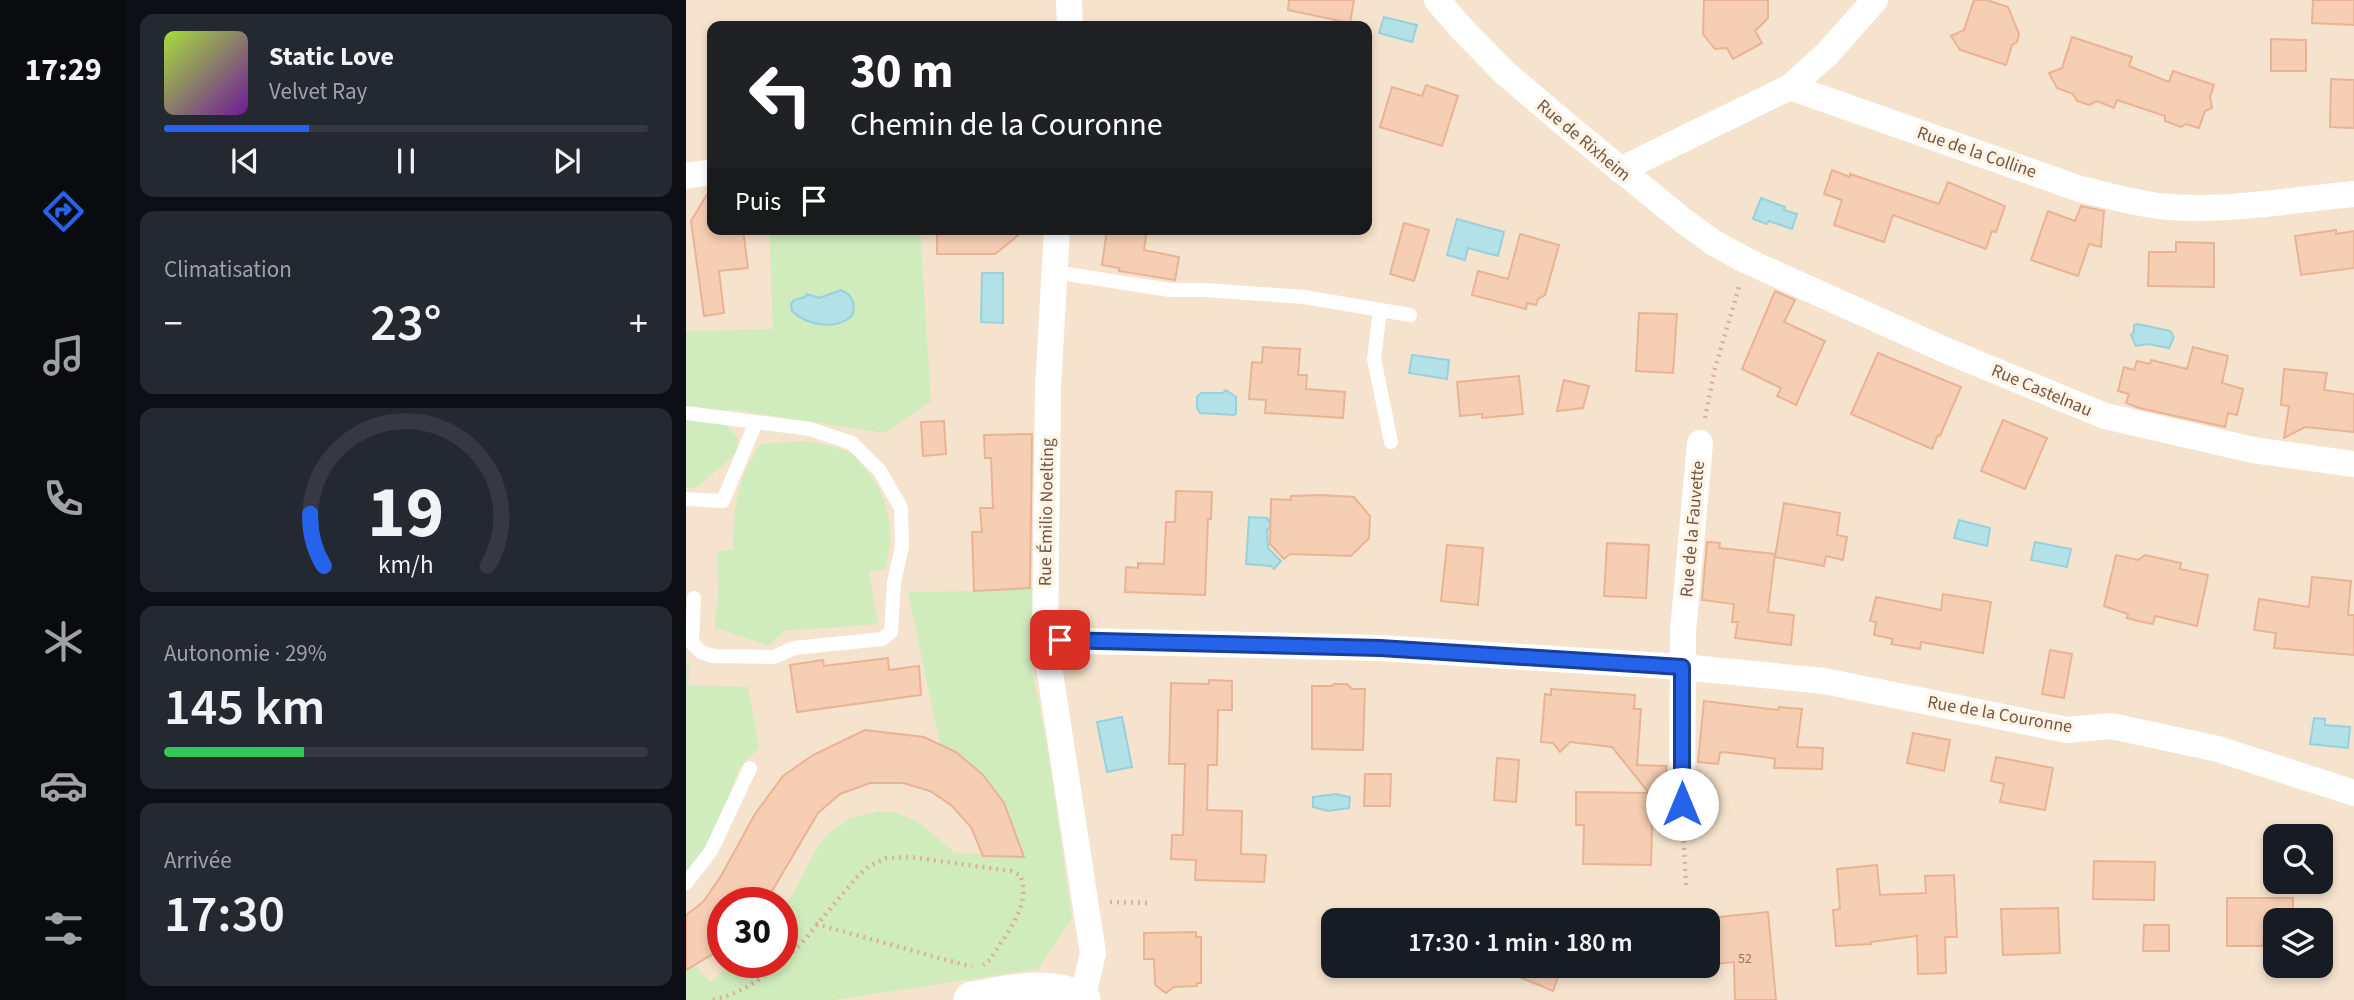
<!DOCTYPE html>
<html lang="fr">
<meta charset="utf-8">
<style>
:root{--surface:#171b24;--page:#242831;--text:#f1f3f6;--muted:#9ea1a6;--line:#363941;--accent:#2563eb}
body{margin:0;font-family:"Source Sans 3",sans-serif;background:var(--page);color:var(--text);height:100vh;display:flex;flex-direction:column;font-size:26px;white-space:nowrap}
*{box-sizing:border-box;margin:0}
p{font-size:23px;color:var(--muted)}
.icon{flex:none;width:38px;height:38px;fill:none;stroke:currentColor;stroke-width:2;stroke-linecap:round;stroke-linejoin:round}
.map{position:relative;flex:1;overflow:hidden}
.panel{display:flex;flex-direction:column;gap:14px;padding:14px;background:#0d0f14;width:560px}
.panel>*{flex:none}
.hud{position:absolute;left:21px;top:21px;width:665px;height:214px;border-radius:14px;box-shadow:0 4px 10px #0003;background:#202124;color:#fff;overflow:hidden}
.fabs{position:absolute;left:1577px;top:824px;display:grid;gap:14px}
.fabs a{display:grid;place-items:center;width:70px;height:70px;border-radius:14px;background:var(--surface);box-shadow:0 4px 10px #0003;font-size:35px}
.speed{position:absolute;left:21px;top:887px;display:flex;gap:14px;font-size:35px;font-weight:700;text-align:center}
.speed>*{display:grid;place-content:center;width:91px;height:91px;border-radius:50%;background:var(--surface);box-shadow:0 4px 10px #0003;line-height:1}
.speed .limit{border:10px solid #d22;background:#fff;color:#111}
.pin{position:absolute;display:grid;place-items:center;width:60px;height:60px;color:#fff;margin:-30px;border-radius:14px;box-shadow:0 4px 10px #0006}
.me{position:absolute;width:77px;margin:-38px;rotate:0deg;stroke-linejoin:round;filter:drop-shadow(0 0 5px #0008)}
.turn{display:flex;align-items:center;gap:24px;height:147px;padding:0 28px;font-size:32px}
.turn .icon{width:91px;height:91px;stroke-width:2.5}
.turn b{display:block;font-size:49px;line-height:60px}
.then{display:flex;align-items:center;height:66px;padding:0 28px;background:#0003;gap:14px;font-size:26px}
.big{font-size:52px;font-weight:600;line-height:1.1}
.panel .tile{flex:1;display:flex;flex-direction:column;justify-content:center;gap:10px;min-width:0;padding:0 24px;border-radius:14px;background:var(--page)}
.panel .dial{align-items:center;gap:0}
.dial svg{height:182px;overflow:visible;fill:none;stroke:var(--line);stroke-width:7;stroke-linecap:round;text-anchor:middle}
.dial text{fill:var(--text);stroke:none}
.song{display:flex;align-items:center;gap:21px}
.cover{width:84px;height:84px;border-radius:10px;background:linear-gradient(135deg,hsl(80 70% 55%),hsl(280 70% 35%))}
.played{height:7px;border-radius:4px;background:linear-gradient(90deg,var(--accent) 30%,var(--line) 30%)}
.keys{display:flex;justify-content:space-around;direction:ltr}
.heat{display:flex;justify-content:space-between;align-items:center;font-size:38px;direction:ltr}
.charge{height:10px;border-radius:5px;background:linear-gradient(90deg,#34c759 29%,var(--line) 0)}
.trip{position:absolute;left:635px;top:908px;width:399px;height:70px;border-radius:14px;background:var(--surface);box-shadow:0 4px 10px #0003;font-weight:600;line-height:70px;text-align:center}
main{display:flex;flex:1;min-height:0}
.tabs{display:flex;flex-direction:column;width:126px;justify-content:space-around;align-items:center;background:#090b0e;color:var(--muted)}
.tabs .icon{width:49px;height:49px}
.tabs .on{color:var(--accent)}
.tabs b{font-size:32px;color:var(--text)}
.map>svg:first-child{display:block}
</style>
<main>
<nav class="tabs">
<b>17:29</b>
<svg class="icon on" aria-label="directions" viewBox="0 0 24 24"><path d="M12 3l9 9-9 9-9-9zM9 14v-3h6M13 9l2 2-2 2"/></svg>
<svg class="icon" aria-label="music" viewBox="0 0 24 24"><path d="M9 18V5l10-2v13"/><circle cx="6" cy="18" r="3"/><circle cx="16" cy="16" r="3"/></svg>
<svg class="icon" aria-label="phone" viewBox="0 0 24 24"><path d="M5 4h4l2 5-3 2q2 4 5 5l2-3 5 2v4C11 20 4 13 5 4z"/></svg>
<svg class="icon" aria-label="climate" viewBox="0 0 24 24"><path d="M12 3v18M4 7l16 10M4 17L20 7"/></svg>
<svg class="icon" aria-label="car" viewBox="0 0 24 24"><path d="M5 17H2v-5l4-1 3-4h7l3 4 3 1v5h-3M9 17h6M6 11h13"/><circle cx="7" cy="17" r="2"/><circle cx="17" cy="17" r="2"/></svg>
<svg class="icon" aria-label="filters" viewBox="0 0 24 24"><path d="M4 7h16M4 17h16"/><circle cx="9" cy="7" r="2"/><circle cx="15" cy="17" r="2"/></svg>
</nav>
<section class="panel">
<div class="tile">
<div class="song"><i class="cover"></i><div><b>Static Love</b><p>Velvet Ray</p></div></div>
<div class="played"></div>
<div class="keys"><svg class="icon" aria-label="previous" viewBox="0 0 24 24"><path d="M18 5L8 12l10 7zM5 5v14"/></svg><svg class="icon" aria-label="pause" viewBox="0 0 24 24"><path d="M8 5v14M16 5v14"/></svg><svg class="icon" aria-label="next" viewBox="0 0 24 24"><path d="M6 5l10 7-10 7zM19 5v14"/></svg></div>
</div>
<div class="tile"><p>Climatisation</p>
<div class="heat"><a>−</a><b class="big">23°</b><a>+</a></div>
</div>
<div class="tile dial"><svg viewBox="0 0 100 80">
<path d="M14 69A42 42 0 1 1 86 69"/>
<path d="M14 69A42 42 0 0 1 8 46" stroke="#2563eb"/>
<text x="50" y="56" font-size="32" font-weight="700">19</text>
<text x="50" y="72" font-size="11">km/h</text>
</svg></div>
<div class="tile"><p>Autonomie · 29%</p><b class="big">145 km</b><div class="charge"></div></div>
<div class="tile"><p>Arrivée</p><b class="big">17:30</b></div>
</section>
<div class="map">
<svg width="1668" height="1000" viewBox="0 0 1668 1000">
<rect width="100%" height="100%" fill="#fef2df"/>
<path fill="#f6e3cd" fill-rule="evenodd" d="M0,0H1668V1000H0ZM26,26H681V229H26ZM1589,836H1634V882H1589ZM37,903H96V962H37ZM648,920H1022V966H648ZM1589,920H1634V966H1589Z"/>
<g fill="#d0ecbd">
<path d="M83,229H234L245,401L198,433L41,409L39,423L52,438L51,453L10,488H0V331L87,329Z"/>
<path d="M120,441C133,444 150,446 163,452C169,455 174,462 178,467C203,495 210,534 199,569L183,571L192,624L98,631L83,646L29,628L32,595L31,551L47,550C47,507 51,481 74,444Z"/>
<path d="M350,587L344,660L361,745L386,918L352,969L148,1000H0V969L9,965L24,982L46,963L96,962V908L108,892L132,846L144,832L164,818L191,812H209L232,822L269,853L338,857L318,803L254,745L222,592L288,591Z"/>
<path d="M4,662L2,685L62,687L73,748L53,768L33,823L15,856L0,872V665Z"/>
</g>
<g fill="#b2e1e8" stroke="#98d1db" stroke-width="2">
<path d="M698,17L731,25L726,42L693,33Z"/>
<path d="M1075,198L1099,207L1098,210L1111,214L1106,229L1083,221L1081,224L1067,219Z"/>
<path d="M771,219L818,232L812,256L782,248L779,260L761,255Z"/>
<path d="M296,273H317V323L295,322Z"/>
<path d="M155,290C167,295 170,304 166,316C148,331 121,325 106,311L105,304L108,300L119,297L121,294L133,298Z"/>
<path d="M1452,324L1484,331L1488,337L1483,348L1462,344L1450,346L1445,335L1448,332V325Z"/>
<path d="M726,355L763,360L761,379L723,373Z"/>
<path d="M540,390L550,397V414L548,415L514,413L511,408V397L515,393H537Z"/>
<path d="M563,517L581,518L586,526L581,530L582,548L595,561L588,569L585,566L560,564Z"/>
<path d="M1273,520L1304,528L1301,546L1268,538Z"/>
<path d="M1349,542L1385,549L1381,567L1345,560Z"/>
<path d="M436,717L446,767L421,772L411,722Z"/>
<path d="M1628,718L1639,719V725L1664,727L1662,748L1624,744Z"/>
<path d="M650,794L664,797L663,808L642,811L627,807V797Z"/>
</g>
<g fill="#f5ceb4" stroke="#e9b394" stroke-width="2">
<path d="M603,0H668L664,23L602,10Z"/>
<path d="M1018,0H1082V18L1069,31L1076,43L1047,59L1041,48L1029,49L1017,34Z"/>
<path d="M1288,0H1301L1322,7L1333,34L1331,42L1326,45L1320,65L1274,50L1265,36L1278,30Z"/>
<path d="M1627,0H1668V25L1626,23Z"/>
<path d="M1386,37L1446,57L1443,66L1483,82L1487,71L1528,85L1524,97L1526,108L1519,111L1513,128L1500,124L1495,127L1479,121V116L1431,100L1428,108L1411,101L1403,105L1391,101L1387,94L1371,88L1363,73L1376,68Z"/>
<path d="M1585,39L1620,40V71H1585Z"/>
<path d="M1645,79L1668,80V128L1644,127Z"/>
<path d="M740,85L772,96L756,146L694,127L706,87L736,96Z"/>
<path d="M1146,170L1164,177V174L1253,204L1262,182L1319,206L1310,232L1306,231L1300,249L1207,215L1198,242L1148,225L1156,200L1138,194Z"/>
<path d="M25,188L26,229H57L62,268L33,271L38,313L18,316L5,221Z"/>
<path d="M1395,206L1418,211L1415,247L1403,244L1392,276L1345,260L1362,211L1389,221Z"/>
<path d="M718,223L743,230L728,281L704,274Z"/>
<path d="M251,229H340L309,254H251Z"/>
<path d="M421,229H461L458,250L493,257L489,280L433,271V268L416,265Z"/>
<path d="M1650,230V234L1668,231V268L1615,275L1609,236Z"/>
<path d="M834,234L873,245L859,295L852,299L850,305L841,303L840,309L786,295L792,271L822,279Z"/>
<path d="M1490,242L1528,243V287L1462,286L1463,252H1490Z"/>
<path d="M1089,291L1109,300L1098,322L1139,341L1110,405L1091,396L1095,388L1056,369Z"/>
<path d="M953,313L991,314L987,373L950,371Z"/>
<path d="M577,347L614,349L612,375H621L620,389L659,392L657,418L579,413L580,400L563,399L566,362L576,363Z"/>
<path d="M1507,347L1542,356L1536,383L1557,389L1551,415L1542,413L1539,427L1453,408L1440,403L1443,394L1432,391L1438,367L1448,370L1451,361L1464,364L1465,360L1501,369Z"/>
<path d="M1192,353L1275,387L1254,436L1252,435L1246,449L1165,414Z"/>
<path d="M1598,369L1641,373L1638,390L1668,394V432L1619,427L1598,438L1603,406L1595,405Z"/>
<path d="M833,376L837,414L796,418V414L774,416L771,382Z"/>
<path d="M878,380L903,386L897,408L871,411Z"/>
<path d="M1317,420L1361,438L1339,489L1295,471Z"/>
<path d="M258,421L260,454L237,456L235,422Z"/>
<path d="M346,434L344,588L288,591L286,532H296L294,508H307L305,458H299L298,435Z"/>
<path d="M490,491L526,492L525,519H522L519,595L439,592L440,567L452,568V563L478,564L480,522H489Z"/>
<path d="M635,495L668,497L684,516L683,538L665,556L604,554L598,559L584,544L585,499L605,500V496Z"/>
<path d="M1098,503L1154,513L1151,535L1161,537L1157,560L1140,556L1138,566L1089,557Z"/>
<path d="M1021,542L1034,543L1033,548L1089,554L1082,612L1108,615L1105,645L1049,638L1052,622H1046L1048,604L1016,600Z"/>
<path d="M921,543L963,545L960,598L918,596Z"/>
<path d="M761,545L797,548L792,605L755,601Z"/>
<path d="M1430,555L1452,560L1459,555L1495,563L1494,569L1522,575L1511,626L1469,616L1467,624L1452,621L1441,618L1442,614L1418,606Z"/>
<path d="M1626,577L1665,581L1662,615H1668V655L1588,648L1590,633L1568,630L1573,599L1623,607Z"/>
<path d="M1257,594L1305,602L1297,653L1235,642L1234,649L1205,644L1207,639L1188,635L1190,622L1184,621L1190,597L1255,610Z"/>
<path d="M1364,650L1386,654L1378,698L1356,694Z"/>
<path d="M202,658L203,670L233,666L235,695L111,712L104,665L137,660L138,666Z"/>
<path d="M523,680L546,681V710H532L531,765H522L521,810L556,811L555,854L580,855L578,882L509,880L510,860L485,859L486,835H497L499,764H483L485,683L523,684Z"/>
<path d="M648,684H661L666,689H679L677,750L626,749V686H646Z"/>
<path d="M865,689L949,695L948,709H955L951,765L980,766V797L967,796L965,865L897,864L898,825H890V792L963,793L926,747L884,742L874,752L867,743L855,742L859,694L865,695Z"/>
<path d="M1018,701L1092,710L1093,707L1116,709L1111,747L1137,748L1136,769L1088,768L1089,759L1086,758L1037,752L1034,753L1032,764L1012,762Z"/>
<path d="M179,730L238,737L270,752L297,775L318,803L338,857L297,856L285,827L265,805L244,791L217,783H184L154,794L132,813L79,903H37V948L0,970V915L17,902L35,876L69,814L97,776L127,755Z"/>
<path d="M1227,733L1264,740L1258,771L1221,763Z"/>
<path d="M1310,757L1367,768L1359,810L1314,802L1318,784L1305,781Z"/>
<path d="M811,758L833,760L830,802L808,800Z"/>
<path d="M679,774H705L704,806H678Z"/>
<path d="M1408,861L1469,862L1468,900L1407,899Z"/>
<path d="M1191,865L1194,895L1240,893L1239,876L1268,875L1271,937H1259L1260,973L1232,974L1231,936L1185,942V944L1150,946L1147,910L1154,909L1151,869Z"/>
<path d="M1541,898H1607V920H1589V938H1577V946H1541Z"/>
<path d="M1372,908L1374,953L1317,955L1315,909Z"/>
<path d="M1082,912L1090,1000H1049L1048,962L1029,964L1023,918Z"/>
<path d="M1458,925H1483V951H1457Z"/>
<path d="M510,932V937H515V983H511V986L488,987L480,993L469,985L468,959H458V933Z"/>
<path d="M807,966H876L867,991Z"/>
</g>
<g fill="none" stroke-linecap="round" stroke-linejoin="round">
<g stroke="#dab198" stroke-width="4.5" stroke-dasharray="2 5" stroke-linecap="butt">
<path d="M1019,418L1029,368L1054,284"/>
<path d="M997,827L1000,886"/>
<path d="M424,902L461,903"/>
<path d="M130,924L286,967"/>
<path d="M96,961L115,944L170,878L183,866L200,858L225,857L325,871L334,875C347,904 319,935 304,960L297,965"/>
<path d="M27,1000C53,994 75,980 95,962"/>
</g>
<g stroke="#fff" stroke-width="14">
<path d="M368,272L484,290H518L618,297L724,315"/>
<path d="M694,310L688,359L705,442"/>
<path d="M0,413L124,429L166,443L194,471L215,508L216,547L208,582L205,632L196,639L108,648L88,657L27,656L15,652L6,643L8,598"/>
<path d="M0,499L37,501L70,422"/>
<path d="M0,883L25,851L64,768"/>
</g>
<g stroke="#fff" stroke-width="26">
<path d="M383,0L384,26"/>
<path d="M751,0L774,27L819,73L885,129L999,222L1028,243L1061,261L1259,350L1419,416L1567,450L1668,464"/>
<path d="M1104,87L1394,189C1420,195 1447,203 1473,206C1537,213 1604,200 1668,194"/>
<path d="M934,170L1104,87L1141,54L1189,0"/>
<path d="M0,176L26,172"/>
<path d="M371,229L362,388L359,640L407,953L396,1000"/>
<path d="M359,640L694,648L996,667L1138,681L1381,730L1425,726L1532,749L1668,793"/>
<path d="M996,804L997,631L1014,443"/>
</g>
<path stroke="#fff" stroke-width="37" d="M286,1000C323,994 361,983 396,1000"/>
</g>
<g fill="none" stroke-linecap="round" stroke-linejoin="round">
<g stroke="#184099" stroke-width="18">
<path id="route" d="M374,640L694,648L996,667V804"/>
</g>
<use href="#route" stroke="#2563eb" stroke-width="12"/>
</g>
<g text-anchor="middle" stroke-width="7" stroke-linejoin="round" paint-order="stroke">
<g font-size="14" fill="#967461">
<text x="1059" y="963">52</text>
</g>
<g font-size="18" fill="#765645" stroke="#fff5e7">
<text transform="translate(898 140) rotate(40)" y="6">Rue de Rixheim</text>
<text transform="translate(1291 152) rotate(19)" y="6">Rue de la Colline</text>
<text transform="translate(1356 390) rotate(23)" y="6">Rue Castelnau</text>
<text transform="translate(360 512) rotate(-89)" y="6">Rue Émilio Noelting</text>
<text transform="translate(1006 529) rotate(-85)" y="6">Rue de la Fauvette</text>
<text transform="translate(1314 714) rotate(10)" y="6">Rue de la Couronne</text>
</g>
</g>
</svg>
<div class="fabs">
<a><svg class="icon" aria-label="search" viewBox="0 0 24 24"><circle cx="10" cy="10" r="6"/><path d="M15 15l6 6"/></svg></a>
<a><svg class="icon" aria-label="layers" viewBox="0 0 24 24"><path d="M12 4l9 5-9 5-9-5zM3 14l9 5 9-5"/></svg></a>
</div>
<div class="speed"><div class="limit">30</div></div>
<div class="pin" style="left:374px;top:640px;background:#d93025"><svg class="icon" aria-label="arrive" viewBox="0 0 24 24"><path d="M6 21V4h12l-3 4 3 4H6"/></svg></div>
<svg class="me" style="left:996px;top:804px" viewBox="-20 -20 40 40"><circle r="19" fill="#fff"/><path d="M0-13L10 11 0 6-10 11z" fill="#2563eb"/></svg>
<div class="trip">17:30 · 1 min · 180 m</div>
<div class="hud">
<div class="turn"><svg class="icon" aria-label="left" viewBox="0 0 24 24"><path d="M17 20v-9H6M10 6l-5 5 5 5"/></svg><div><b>30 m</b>Chemin de la Couronne</div></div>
<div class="then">Puis<svg class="icon" aria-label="arrive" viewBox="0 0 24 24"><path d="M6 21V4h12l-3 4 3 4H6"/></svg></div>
</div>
</div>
</main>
